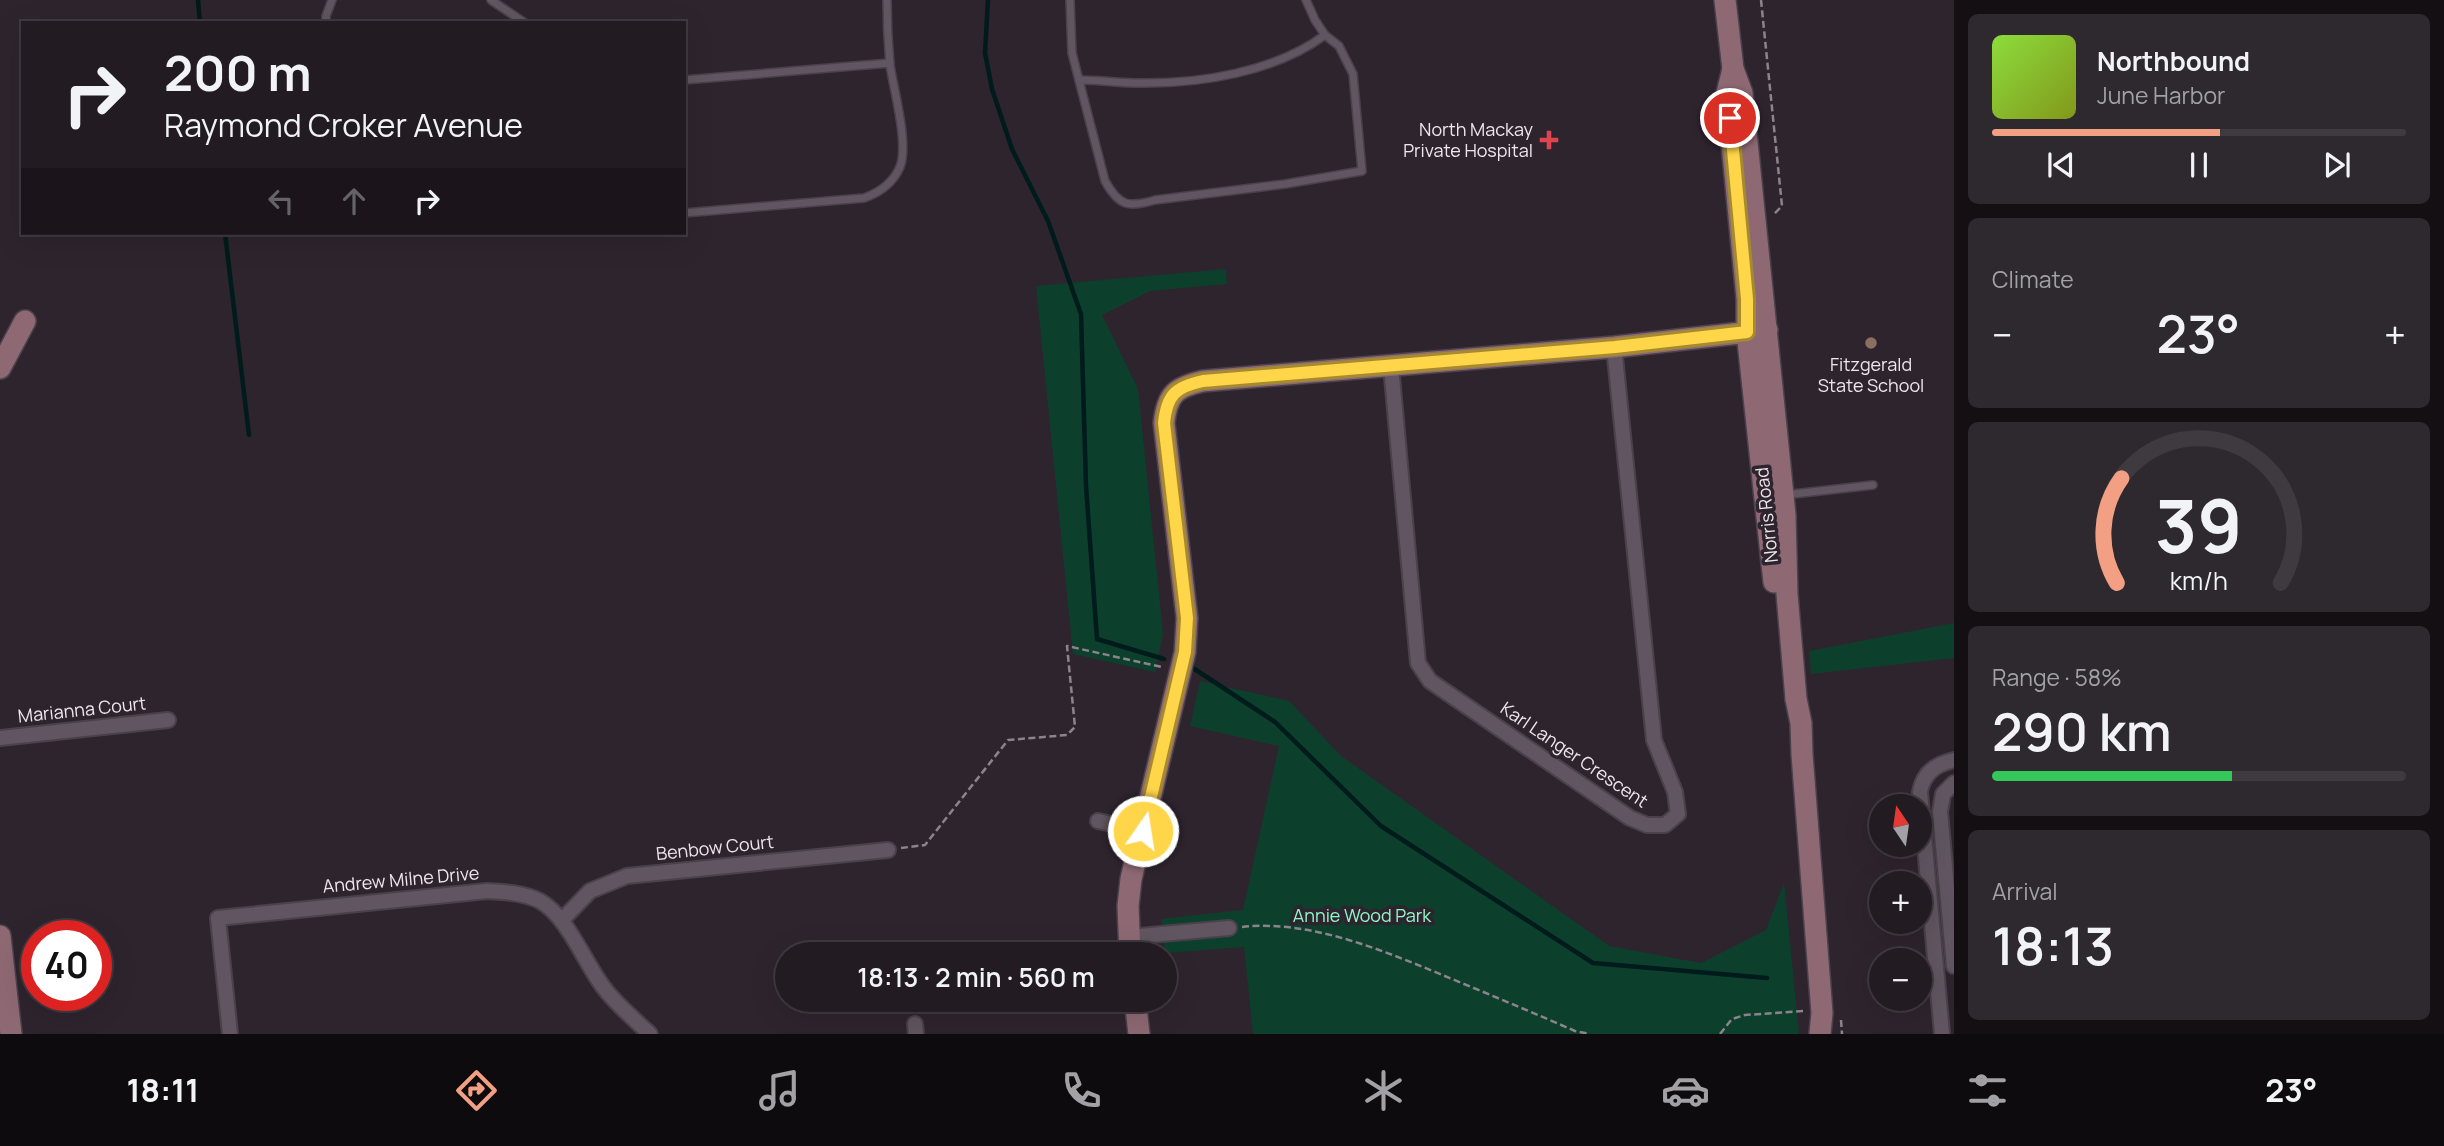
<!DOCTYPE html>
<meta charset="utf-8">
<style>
:root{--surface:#221b22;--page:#2e282f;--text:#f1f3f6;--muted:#a2a1a5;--line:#3f3940;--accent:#f39f83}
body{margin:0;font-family:Manrope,sans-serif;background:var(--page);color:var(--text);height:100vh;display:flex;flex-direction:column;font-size:26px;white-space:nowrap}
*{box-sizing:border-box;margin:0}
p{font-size:23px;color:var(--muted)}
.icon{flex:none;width:38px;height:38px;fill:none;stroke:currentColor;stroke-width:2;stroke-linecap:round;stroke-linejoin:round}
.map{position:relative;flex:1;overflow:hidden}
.details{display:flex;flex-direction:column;gap:14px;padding:14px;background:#130f13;width:490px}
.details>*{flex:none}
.hud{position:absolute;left:21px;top:21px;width:665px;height:214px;border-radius:0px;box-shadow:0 7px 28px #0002,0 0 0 2px var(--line);background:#221b22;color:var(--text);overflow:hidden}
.needle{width:46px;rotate:347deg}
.tools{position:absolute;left:1869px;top:794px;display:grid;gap:14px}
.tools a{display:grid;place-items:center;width:63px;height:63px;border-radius:50%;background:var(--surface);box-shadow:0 7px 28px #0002,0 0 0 2px var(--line);font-size:35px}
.speed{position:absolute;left:21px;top:920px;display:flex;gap:14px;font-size:35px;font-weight:700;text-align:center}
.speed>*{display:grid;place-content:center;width:91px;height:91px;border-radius:50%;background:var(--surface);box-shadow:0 7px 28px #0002,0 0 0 2px var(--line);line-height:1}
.speed .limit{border:10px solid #d22;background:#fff;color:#111}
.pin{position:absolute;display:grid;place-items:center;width:60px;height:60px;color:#fff;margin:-30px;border:4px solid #fff;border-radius:50%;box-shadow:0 2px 7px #0007}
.me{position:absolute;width:77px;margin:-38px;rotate:13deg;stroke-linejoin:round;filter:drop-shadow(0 0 5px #0008)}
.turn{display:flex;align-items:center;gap:24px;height:147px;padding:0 28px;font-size:32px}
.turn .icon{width:91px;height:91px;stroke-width:2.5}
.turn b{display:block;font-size:49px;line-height:60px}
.lanes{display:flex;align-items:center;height:66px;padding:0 28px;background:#0003;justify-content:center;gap:35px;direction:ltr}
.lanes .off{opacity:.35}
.big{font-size:52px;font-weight:600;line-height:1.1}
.details .tile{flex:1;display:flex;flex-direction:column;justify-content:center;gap:10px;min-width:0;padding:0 24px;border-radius:10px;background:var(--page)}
.details .dial{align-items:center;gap:0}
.dial svg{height:182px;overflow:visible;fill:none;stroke:var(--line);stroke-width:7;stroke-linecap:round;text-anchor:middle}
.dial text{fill:var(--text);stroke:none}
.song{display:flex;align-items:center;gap:21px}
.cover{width:84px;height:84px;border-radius:10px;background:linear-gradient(135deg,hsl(90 70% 55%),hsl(70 70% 35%))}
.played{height:7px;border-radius:4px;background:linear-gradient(90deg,var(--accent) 55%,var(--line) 55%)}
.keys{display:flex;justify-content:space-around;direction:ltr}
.heat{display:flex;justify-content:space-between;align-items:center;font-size:38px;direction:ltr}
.charge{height:10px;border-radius:5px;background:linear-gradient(90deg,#34c759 58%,var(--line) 0)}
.trip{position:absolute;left:775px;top:942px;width:402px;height:70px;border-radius:35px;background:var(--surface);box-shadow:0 7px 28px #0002,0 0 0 2px var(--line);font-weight:600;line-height:70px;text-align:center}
.dock{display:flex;height:112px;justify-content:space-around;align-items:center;background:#0e0b0e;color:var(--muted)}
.dock .icon{width:49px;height:49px}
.dock .current{color:var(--accent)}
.dock b{font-size:32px;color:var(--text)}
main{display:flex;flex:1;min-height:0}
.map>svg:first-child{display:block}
</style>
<main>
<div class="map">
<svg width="1954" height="1034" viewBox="0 0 1954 1034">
<rect width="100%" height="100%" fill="#2e242e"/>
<g fill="#0c402d">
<path d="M1226,269L1227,284L1150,291L1102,315L1138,389L1163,634L1155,672L1073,654L1036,286Z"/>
<path d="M1954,623V658L1811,674L1809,651Z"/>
<path d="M1200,681L1289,701L1341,756L1609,946L1701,963L1766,930L1784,883L1799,1034H1253L1244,947L1165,953L1161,919L1243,910L1279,746L1190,726Z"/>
</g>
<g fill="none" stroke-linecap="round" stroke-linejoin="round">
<g stroke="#001b1b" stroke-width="4.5">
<path d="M198,0L200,23"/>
<path d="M988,0L985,53L992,89L1012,149L1048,221L1081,314L1086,486L1097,639L1164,659"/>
<path d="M225,233L249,435"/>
<path d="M1190,666L1275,722L1381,826L1593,963L1767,978"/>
</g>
<g stroke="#4a414a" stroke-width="10">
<g id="lane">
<path d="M491,0L525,23"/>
<path d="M1070,0L1072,53L1105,181C1119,206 1128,208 1155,200L1285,184L1362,171L1353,74L1339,46L1325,35L1315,20L1306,0"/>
<path d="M326,23V16L332,0"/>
<path d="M684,80L890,63"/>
<path d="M1079,80C1099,80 1119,83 1139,83C1200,84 1275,72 1325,35"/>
<path d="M684,213L864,198C881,192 893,183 900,167C909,144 894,91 890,65C888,43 887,22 887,0"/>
<path d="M1784,495L1873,485"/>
</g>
</g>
<g stroke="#4a414a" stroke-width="18">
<g id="street">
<path d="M1391,366L1418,663L1430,681L1630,818L1647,825H1665L1678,814L1675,792L1654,740L1614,347"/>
<path d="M0,738L168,720"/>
<path d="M1954,783L1943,794L1940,812L1954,966"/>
<path d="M1098,821L1143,831"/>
<path d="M562,920L590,891L627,876L888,850"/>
<path d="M1128,937L1229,928"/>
<path d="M915,1024L916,1034"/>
<path d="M230,1034L218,918L487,891C504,892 524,893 540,901C568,917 584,962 604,988C617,1005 634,1019 650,1034"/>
<path d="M1942,1034L1920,792C1923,773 1936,764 1954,760"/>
</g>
</g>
<g stroke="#4a414a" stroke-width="24">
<g id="secondary">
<path d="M1725,0L1733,69L1742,93L1785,515L1787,594L1796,699L1801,723L1802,754L1822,1013L1820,1034"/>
<path d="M1733,69L1727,93L1747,299V332L1774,582"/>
<path d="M0,368L25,321"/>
<path d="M0,936L11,1034"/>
<path d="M1130,954L1128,906L1131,879L1185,652L1187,618L1164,423C1167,394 1176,387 1203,381L1614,347L1767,330"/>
<path d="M1135,999L1139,1034"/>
</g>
</g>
<g stroke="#8c838c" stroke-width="2.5" stroke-dasharray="7 3.5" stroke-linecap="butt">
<path d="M1761,0L1782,206L1773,215"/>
<path d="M901,848L925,845L1008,740L1067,735L1075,727L1067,646L1162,667"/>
<path d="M1242,927C1312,919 1389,953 1452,979C1493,996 1534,1013 1575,1031L1590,1034"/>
<path d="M1841,1020L1842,1034"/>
<path d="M1720,1034L1732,1019L1745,1015L1804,1011"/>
</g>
<use href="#lane" stroke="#605560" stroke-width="7"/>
<use href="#street" stroke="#605560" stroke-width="14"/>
<use href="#secondary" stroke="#8e6974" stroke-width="21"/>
</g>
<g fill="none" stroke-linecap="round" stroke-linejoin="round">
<g stroke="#a68a30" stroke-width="18">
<path id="route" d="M1143,831L1185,652L1187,618L1164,423C1167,394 1176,387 1203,381L1615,347L1747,332V299L1730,118"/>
</g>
<use href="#route" stroke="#ffd54a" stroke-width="12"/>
</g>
<path fill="#e0444e" stroke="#2e242e" stroke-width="2.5" d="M1545.5 129.5h7v7h7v7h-7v7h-7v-7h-7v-7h7z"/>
<circle fill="#8d6e63" stroke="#2e242e" stroke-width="2.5" cx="1871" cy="343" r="7"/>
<g text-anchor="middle" stroke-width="7" stroke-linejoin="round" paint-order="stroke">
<g font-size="18" fill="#ede6ed" stroke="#2e242e" text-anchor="end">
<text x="1533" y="136">North Mackay<tspan x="1533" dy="21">Private Hospital</tspan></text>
<text x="1871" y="371" text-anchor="middle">Fitzgerald<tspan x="1871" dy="21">State School</tspan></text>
</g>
<g font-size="18" fill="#ede6ed" stroke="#2e242e">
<text transform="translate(1767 515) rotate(-96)" y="6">Norris Road</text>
<text transform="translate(82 710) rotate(-6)" y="6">Marianna Court</text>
<text transform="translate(1574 755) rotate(34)" y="6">Karl Langer Crescent</text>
<text transform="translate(715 848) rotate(-6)" y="6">Benbow Court</text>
<text transform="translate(401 880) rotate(-5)" y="6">Andrew Milne Drive</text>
</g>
<g font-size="18" fill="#8ff8c9" stroke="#2e242e">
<text x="1362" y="922">Annie Wood Park</text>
</g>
</g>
</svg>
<div class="tools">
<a><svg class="needle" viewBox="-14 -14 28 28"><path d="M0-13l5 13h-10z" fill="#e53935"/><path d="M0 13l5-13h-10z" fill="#a2a1a5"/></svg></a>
<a>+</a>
<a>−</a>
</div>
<div class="speed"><div class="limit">40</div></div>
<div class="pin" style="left:1730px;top:118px;background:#d93025"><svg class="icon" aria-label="arrive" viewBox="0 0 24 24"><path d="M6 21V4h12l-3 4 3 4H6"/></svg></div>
<svg class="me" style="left:1143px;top:831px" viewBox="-20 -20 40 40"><circle r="17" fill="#ffd54a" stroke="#fff" stroke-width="3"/><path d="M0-11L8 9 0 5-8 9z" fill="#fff"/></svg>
<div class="trip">18:13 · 2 min · 560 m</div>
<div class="hud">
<div class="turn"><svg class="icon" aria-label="right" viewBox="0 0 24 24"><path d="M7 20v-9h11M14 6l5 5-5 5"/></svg><div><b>200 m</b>Raymond Croker Avenue</div></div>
<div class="lanes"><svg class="icon off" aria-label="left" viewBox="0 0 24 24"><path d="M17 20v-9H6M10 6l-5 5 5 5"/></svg><svg class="icon off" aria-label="ahead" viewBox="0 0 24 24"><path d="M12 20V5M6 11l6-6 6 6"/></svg><svg class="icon" aria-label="right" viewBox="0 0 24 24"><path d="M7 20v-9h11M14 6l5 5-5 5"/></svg></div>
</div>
</div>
<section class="details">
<div class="tile">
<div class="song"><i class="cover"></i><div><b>Northbound</b><p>June Harbor</p></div></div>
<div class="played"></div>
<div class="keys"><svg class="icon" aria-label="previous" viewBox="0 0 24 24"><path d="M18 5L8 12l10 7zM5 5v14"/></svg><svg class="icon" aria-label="pause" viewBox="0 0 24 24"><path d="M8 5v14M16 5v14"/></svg><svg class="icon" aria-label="next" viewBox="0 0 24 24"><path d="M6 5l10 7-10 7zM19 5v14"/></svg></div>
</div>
<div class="tile"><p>Climate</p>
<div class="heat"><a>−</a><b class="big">23°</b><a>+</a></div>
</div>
<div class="tile dial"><svg viewBox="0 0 100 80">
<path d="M14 69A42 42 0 1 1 86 69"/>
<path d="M14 69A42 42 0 0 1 16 23" stroke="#f39f83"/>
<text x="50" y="56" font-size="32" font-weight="700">39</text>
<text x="50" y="72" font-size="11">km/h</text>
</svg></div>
<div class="tile"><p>Range · 58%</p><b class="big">290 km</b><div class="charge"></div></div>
<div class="tile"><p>Arrival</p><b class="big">18:13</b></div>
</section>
</main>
<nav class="dock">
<b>18:11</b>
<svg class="icon current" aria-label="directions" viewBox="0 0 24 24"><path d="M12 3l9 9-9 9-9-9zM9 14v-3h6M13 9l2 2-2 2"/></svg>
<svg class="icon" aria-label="music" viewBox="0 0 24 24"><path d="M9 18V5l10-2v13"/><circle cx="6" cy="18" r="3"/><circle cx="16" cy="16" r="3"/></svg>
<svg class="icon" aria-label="phone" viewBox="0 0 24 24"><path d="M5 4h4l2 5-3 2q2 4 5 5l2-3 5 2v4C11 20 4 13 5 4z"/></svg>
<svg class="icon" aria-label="climate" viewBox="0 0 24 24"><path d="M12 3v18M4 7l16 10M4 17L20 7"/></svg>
<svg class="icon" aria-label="car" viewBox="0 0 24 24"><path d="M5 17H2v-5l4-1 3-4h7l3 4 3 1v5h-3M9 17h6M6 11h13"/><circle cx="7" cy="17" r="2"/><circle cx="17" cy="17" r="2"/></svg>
<svg class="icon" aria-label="filters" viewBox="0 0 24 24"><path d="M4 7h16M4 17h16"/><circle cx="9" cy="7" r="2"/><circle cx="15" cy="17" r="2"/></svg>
<b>23°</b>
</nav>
